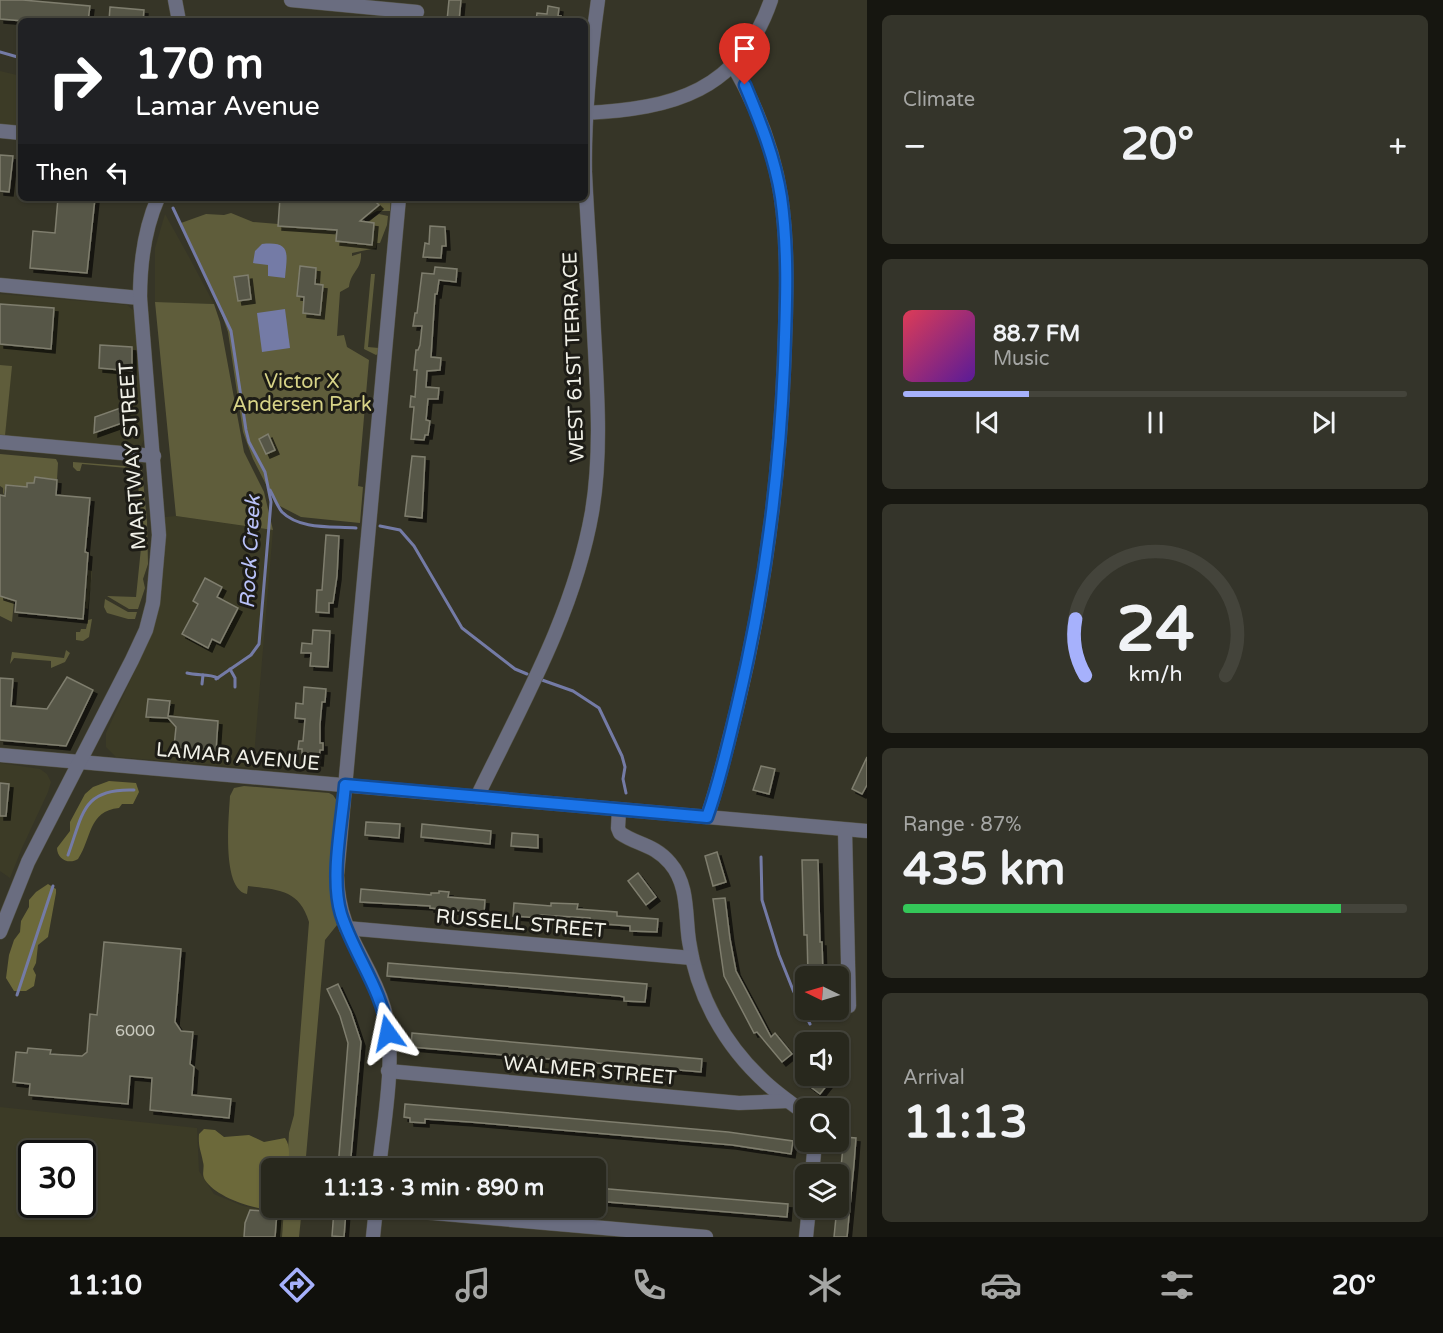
<!DOCTYPE html>
<meta charset="utf-8">
<style>
:root{--surface:#28281d;--page:#34342a;--text:#f1f3f6;--muted:#a5a6a4;--line:#44443b;--accent:#a6b1fc}
body{margin:0;font-family:"Varela Round",sans-serif;background:var(--page);color:var(--text);height:100vh;display:flex;flex-direction:column;font-size:22px;white-space:nowrap}
*{box-sizing:border-box;margin:0}
p{font-size:20px;color:var(--muted)}
.icon{flex:none;width:33px;height:33px;fill:none;stroke:currentColor;stroke-width:2;stroke-linecap:round;stroke-linejoin:round}
.map{position:relative;flex:1;overflow:hidden}
.side{display:flex;flex-direction:column;gap:15px;padding:15px;background:#161610;width:576px}
.side>*{flex:none}
.hud{position:absolute;left:18px;top:18px;width:570px;height:183px;border-radius:9px;box-shadow:0 2px 4px #0004,0 0 0 2px var(--line);background:#202124;color:#fff;overflow:hidden}
.needle{width:39px;rotate:275deg}
.fabs{position:absolute;left:795px;top:966px;display:grid;gap:12px}
.fabs a{display:grid;place-items:center;width:54px;height:54px;border-radius:9px;background:var(--surface);box-shadow:0 2px 4px #0004,0 0 0 2px var(--line);font-size:30px}
.speed{position:absolute;left:18px;top:1140px;display:flex;gap:12px;font-size:30px;font-weight:700;text-align:center}
.speed>*{display:grid;place-content:center;width:78px;height:78px;border-radius:50%;background:var(--surface);box-shadow:0 2px 4px #0004,0 0 0 2px var(--line);line-height:1}
.speed .limit{border:3px solid #111;border-radius:9px;background:#fff;color:#111}
.pin{position:absolute;display:grid;place-items:center;width:51px;height:51px;color:#fff;margin:-62px -26px;border-radius:50% 50% 50% 0;rotate:-45deg;box-shadow:0 0 6px #0007}
.pin .icon{rotate:45deg}
.me{position:absolute;width:66px;margin:-33px;rotate:348deg;stroke-linejoin:round;filter:drop-shadow(0 0 4px #0008)}
.turn{display:flex;align-items:center;gap:21px;height:126px;padding:0 18px;font-size:27px}
.turn .icon{width:78px;height:78px;stroke-width:2.5}
.turn b{display:block;font-size:42px;line-height:51px}
.then{display:flex;align-items:center;height:57px;padding:0 18px;background:#0003;gap:12px;font-size:22px}
.big{font-size:45px;font-weight:700;line-height:1.1}
.side .card{flex:1;display:flex;flex-direction:column;justify-content:center;gap:9px;min-width:0;padding:0 21px;border-radius:9px;background:var(--page)}
.side .dial{align-items:center;gap:0}
.dial svg{height:156px;overflow:visible;fill:none;stroke:var(--line);stroke-width:7;stroke-linecap:round;text-anchor:middle}
.dial text{fill:var(--text);stroke:none}
.song{display:flex;align-items:center;gap:18px}
.cover{width:72px;height:72px;border-radius:9px;background:linear-gradient(135deg,hsl(350 70% 55%),hsl(270 70% 35%))}
.played{height:6px;border-radius:3px;background:linear-gradient(90deg,var(--accent) 25%,var(--line) 25%)}
.keys{display:flex;justify-content:space-around;direction:ltr}
.heat{display:flex;justify-content:space-between;align-items:center;font-size:33px;direction:ltr}
.charge{height:9px;border-radius:4px;background:linear-gradient(90deg,#34c759 87%,var(--line) 0)}
.trip{position:absolute;left:261px;top:1158px;width:345px;height:60px;border-radius:9px;background:var(--surface);box-shadow:0 2px 4px #0004,0 0 0 2px var(--line);font-weight:700;line-height:60px;text-align:center}
.dock{display:flex;height:96px;justify-content:space-around;align-items:center;background:#10100c;color:var(--muted)}
.dock .icon{width:42px;height:42px}
.dock .selected{color:var(--accent)}
.dock b{font-size:27px;color:var(--text)}
main{display:flex;flex:1;min-height:0}
.map>svg:first-child{display:block}
</style>
<main>
<div class="map">
<svg width="867" height="1237" viewBox="0 0 867 1237">
<defs>
<filter id="shadow"><feDropShadow dx="4" dy="4" stdDeviation="0" flood-color="#0009"/></filter>
</defs>
<rect width="100%" height="100%" fill="#363527"/>
<g fill="#3c3b26" fill-rule="evenodd">
<path d="M0,71L21,76V128L0,126Z"/>
<path d="M165,214L189,257L214,304L155,302V248Z"/>
<path d="M0,294L127,305L133,310L135,312L145,434L144,440L141,446L137,448L5,436L11,366L0,365Z"/>
<path d="M176,516L273,530L253,768L116,757L106,747V733L150,638L161,593L165,550V517Z"/>
<path d="M0,763L40,769L47,774L51,782L48,792L22,848L10,878L0,871Z"/>
<path d="M0,1107L197,1128L199,1171L214,1194L243,1206L283,1214L282,1237H0ZM32,1154H82V1204H32Z"/>
</g>
<g fill="#5f5d3b">
<path d="M372,198H391L390,211H377L365,218L378,206Z"/>
<path d="M231,213L253,222L278,224V226L337,230L336,241L372,245L374,223L367,222L379,214L388,216L387,225L380,243H377L376,248L352,253V256L361,253C362,270 351,271 349,287L340,292L337,336L344,335L347,347L369,360L358,486L363,487L360,523L301,517L276,504L253,459L243,432L228,332L220,309L181,223L206,214L224,215Z"/>
<path d="M371,274H375L368,347L379,348V353L376,355L364,349Z"/>
<path d="M155,302L214,304L220,322L244,452L264,492L273,530L176,516Z"/>
<path d="M0,365L12,366L5,436H0Z"/>
<path d="M0,454L56,459L58,463L57,480L35,477L34,483H27V487L6,485L3,496V488L0,486Z"/>
<path d="M73,462L137,467L142,470L147,521L148,564L143,579L145,588L138,609H129L107,596L136,597L141,548L138,479L128,478L127,468L82,464L80,471H77L73,467Z"/>
<path d="M88,570L92,571L88,609L85,608Z"/>
<path d="M0,596L14,601L12,622L0,616Z"/>
<path d="M105,599L128,612H137L135,619H128L107,613L104,607Z"/>
<path d="M92,619L89,637L83,641L76,640V632H80L81,629H86L88,620Z"/>
<path d="M66,650L70,653L65,662L51,668V661L14,658L10,664L12,652L64,658Z"/>
<path d="M244,786L329,793L333,795L337,801C334,842 327,884 337,925L325,940L305,1168H287L289,1133L294,1115L309,922C299,889 278,890 248,886L247,894C221,890 229,815 230,796L234,788Z"/>
<path d="M284,1208H302L299,1237H282Z"/>
</g>
<g fill="#6c693a">
<path d="M109,781L136,783L139,792L133,804H122L119,808C88,811 92,838 78,859C69,865 57,859 57,848L70,831V822L85,794L93,787Z"/>
<path d="M48,884L56,889V893L48,937L38,945L36,963L33,969L36,975L34,986L26,991H14L6,978L9,955L14,940L20,932L21,921L29,907V900L36,892Z"/>
<path d="M204,1129L215,1130L224,1137L249,1135L264,1142L285,1138C291,1146 289,1159 287,1168H272V1208H285L283,1211C262,1212 217,1199 205,1180C201,1174 205,1168 203,1162C201,1151 198,1147 199,1134Z"/>
</g>
<g fill="#747ba6">
<path d="M262,244C292,241 287,254 285,278L268,276V265L253,263L255,251Z"/>
<path d="M285,309L290,348L262,352L257,313Z"/>
</g>
<g fill="none" stroke-linecap="round" stroke-linejoin="round">
<g stroke="#747ba6" stroke-width="3">
<path d="M0,52L21,58"/>
<path d="M173,208L231,331L246,430L249,442L265,472L271,502L259,644L251,655L216,679"/>
<path d="M270,490C274,497 277,506 282,512C300,530 333,526 356,528"/>
<path d="M380,526L400,530L414,546L462,628L515,669L527,674"/>
<path d="M230,669L235,678V687"/>
<path d="M187,673C197,676 209,673 218,678"/>
<path d="M542,680L573,691L599,708L622,756L625,767L623,779L626,793"/>
<path d="M202,684L203,675"/>
<path d="M68,855C83,814 82,788 134,790"/>
<path d="M761,857L762,900L779,955L793,990L810,1024"/>
<path d="M17,995L53,886"/>
<path d="M838,1070L842,1074"/>
</g>
</g>
<g fill="#575647" stroke="#7f7e6e" stroke-width="1.5" filter="url(#shadow)">
<path d="M0,0H23L90,6L88,21H24L0,19Z"/>
<path d="M449,0H461L459,21H447Z"/>
<path d="M548,6L559,8L558,16H561L560,21H536L537,13L547,14Z"/>
<path d="M110,7L144,10L143,21H109Z"/>
<path d="M0,155L13,156L9,192L0,191Z"/>
<path d="M58,198H95L87,273L30,268L33,231L55,233Z"/>
<path d="M280,198H372L379,205L360,221L374,223L372,245L336,241L337,230L278,226Z"/>
<path d="M430,226L445,227L446,246H442L441,258L423,257L425,243L429,244Z"/>
<path d="M300,266L316,268L315,284L323,285L320,315L303,313L304,297L297,296Z"/>
<path d="M435,267L457,269L456,282L439,280L437,294H435L431,357L441,358L440,370L427,371L426,387L439,388L438,399H428L426,420L430,421L428,435H425L424,440L411,439L414,407H410L411,396L415,397L417,370H414L416,350H418L420,345L422,326H413L415,313H417L422,273L434,274Z"/>
<path d="M248,275L251,299L238,301L234,277Z"/>
<path d="M0,304L54,308L51,349L0,344Z"/>
<path d="M100,345L132,347V371L99,368Z"/>
<path d="M126,406L125,422L94,433L95,417Z"/>
<path d="M268,434L275,450L266,454L259,439Z"/>
<path d="M412,456L425,457L422,518L405,516Z"/>
<path d="M35,477L57,480L56,495L90,498L85,552L88,553L83,619L15,612L16,601L0,596V495L5,496L6,485L27,487V483H34Z"/>
<path d="M326,535L339,536L337,576L333,603H329V613L316,612L317,590H322Z"/>
<path d="M205,578L222,587L217,597L238,608L220,643L212,639L208,648L182,634L198,604L193,601Z"/>
<path d="M313,630L330,631L328,667L310,666L311,653H301L302,643L312,644Z"/>
<path d="M67,677L93,690L66,746L0,740V678L13,679L11,706L47,709Z"/>
<path d="M304,687L326,689L325,702H322L320,724V743H323V750H320L319,762L302,761V749H298L299,741H303L305,719L295,718L296,703L303,704Z"/>
<path d="M148,699L170,701L168,716L218,721L216,751L174,747L176,727L168,718L146,717Z"/>
<path d="M867,757V785L862,794L852,789Z"/>
<path d="M761,766L775,769L769,794L753,790Z"/>
<path d="M0,783L9,784L6,816H0Z"/>
<path d="M366,822L400,824L399,838L365,835Z"/>
<path d="M422,824L491,831L490,844L421,837Z"/>
<path d="M512,833L538,835V848L511,846Z"/>
<path d="M717,852L726,882L713,886L705,856Z"/>
<path d="M802,860H818L820,942H822L823,974L808,975L807,935H804Z"/>
<path d="M638,873L656,897L646,905L628,881Z"/>
<path d="M361,889L431,895V893H439V891L449,892L448,897L485,900L484,913L430,908V906L360,902Z"/>
<path d="M725,898L730,939L736,971L771,1037L775,1033L792,1054L782,1062L757,1032L754,1033L724,976L713,899Z"/>
<path d="M514,903L551,906V903L578,904L577,909L617,912V916L658,919L657,932L630,931V926L590,923V918L540,915V918L513,916Z"/>
<path d="M104,942L181,949L175,1022L181,1031L193,1032L190,1064L194,1067L192,1095L231,1099L229,1118L150,1110L152,1078L130,1076L128,1104L29,1095L30,1084L13,1082L16,1052L27,1053L28,1048L51,1050L50,1054L82,1056L87,1052L90,1014L97,1015Z"/>
<path d="M388,963L647,984L645,1002L624,1001V997L619,996L387,976Z"/>
<path d="M338,984L351,1012L361,1042L350,1168H338L348,1043L340,1016L327,989Z"/>
<path d="M412,1033L702,1059L701,1072L411,1047Z"/>
<path d="M796,1076H817L828,1084L820,1094Z"/>
<path d="M405,1104L728,1132L793,1141L791,1154L732,1145L470,1122L425,1119V1123L410,1122V1118L404,1117Z"/>
<path d="M844,1137L856,1138L854,1164L847,1237H834Z"/>
<path d="M597,1188L788,1204L787,1217L596,1201Z"/>
<path d="M250,1210L277,1212L275,1237H244L245,1223Z"/>
<path d="M334,1210L346,1211L344,1237L332,1236Z"/>
</g>
<g fill="none" stroke-linecap="round" stroke-linejoin="round">
<g stroke="#545346" stroke-width="15">
<g id="minor">
<path d="M175,0L179,21"/>
<path d="M291,0L417,12"/>
<path d="M585,113C673,109 740,91 771,0"/>
<path d="M0,131L21,133"/>
<path d="M0,285L140,298"/>
<path d="M0,442L154,456"/>
<path d="M0,755L867,831"/>
<path d="M477,797C522,704 574,614 592,512C603,446 596,378 593,312C591,266 587,219 585,172C584,114 590,57 598,0"/>
<path d="M619,810L618,828L620,833C637,845 654,844 670,863C689,885 685,915 689,941C697,996 725,1046 766,1083C778,1094 792,1104 806,1114"/>
<path d="M707,817C719,783 727,747 736,712C764,598 779,482 784,365C786,309 789,252 781,197C774,151 756,105 733,65"/>
<path d="M845,830L849,1006"/>
<path d="M346,928L692,958"/>
<path d="M0,932L28,862L132,660L146,630L153,603L159,535L140,298C140,263 144,230 158,198"/>
<path d="M388,1071L739,1103L788,1101"/>
<path d="M379,1168C384,1120 397,1055 384,1008C369,957 338,935 337,875L399,198"/>
<path d="M812,1174L815,1142"/>
<path d="M376,1208L706,1237"/>
<path d="M373,1237L376,1208"/>
<path d="M806,1237L809,1208"/>
</g>
</g>
<use href="#minor" stroke="#6a6d80" stroke-width="14"/>
</g>
<g fill="none" stroke-linecap="round" stroke-linejoin="round">
<g stroke="#114b97" stroke-width="15">
<path id="route" d="M388,1033C382,989 354,955 341,914C330,878 342,823 345,785L707,817C720,781 728,744 737,707C764,595 779,481 784,365C786,309 789,253 781,197C775,158 760,121 745,85"/>
</g>
<use href="#route" stroke="#1a73e8" stroke-width="10"/>
</g>
<g text-anchor="middle" stroke-width="6" stroke-linejoin="round" paint-order="stroke">
<g font-size="16" fill="#cacabf">
<text x="135" y="1036">6000</text>
</g>
<g font-size="20" fill="#f0f0e7" stroke="#1d1c16">
<text transform="translate(573 357) rotate(-92)" y="7">WEST 61ST TERRACE</text>
<text transform="translate(132 456) rotate(-94)" y="7">MARTWAY STREET</text>
<text transform="translate(238 756) rotate(5)" y="7">LAMAR AVENUE</text>
<text transform="translate(521 923) rotate(5)" y="7">RUSSELL STREET</text>
<text transform="translate(590 1070) rotate(5)" y="7">WALMER STREET</text>
</g>
<g font-size="20" fill="#d7d387" stroke="#1d1c16">
<text x="302" y="388">Victor X<tspan x="302" dy="23">Andersen Park</tspan></text>
</g>
<g font-size="21" font-style="italic" fill="#b9c2f9" stroke="#1d1c16">
<text transform="translate(250 552) rotate(-87)" y="7">Rock Creek</text>
</g>
</g>
</svg>
<div class="fabs">
<a><svg class="needle" viewBox="-14 -14 28 28"><path d="M0-13l5 13h-10z" fill="#e53935"/><path d="M0 13l5-13h-10z" fill="#a5a6a4"/></svg></a>
<a><svg class="icon" aria-label="sound" viewBox="0 0 24 24"><path d="M4 9h4l5-4v14l-5-4H4zM17 9q2 3 0 6"/></svg></a>
<a><svg class="icon" aria-label="search" viewBox="0 0 24 24"><circle cx="10" cy="10" r="6"/><path d="M15 15l6 6"/></svg></a>
<a><svg class="icon" aria-label="layers" viewBox="0 0 24 24"><path d="M12 4l9 5-9 5-9-5zM3 14l9 5 9-5"/></svg></a>
</div>
<div class="speed"><div class="limit">30</div></div>
<div class="pin" style="left:745px;top:85px;background:#d93025"><svg class="icon" aria-label="arrive" viewBox="0 0 24 24"><path d="M6 21V4h12l-3 4 3 4H6"/></svg></div>
<svg class="me" style="left:388px;top:1033px" viewBox="-20 -20 40 40"><path d="M0-17L14 15 0 8-14 15z" fill="#1a73e8" stroke="#fff" stroke-width="4"/></svg>
<div class="trip">11:13 · 3 min · 890 m</div>
<div class="hud">
<div class="turn"><svg class="icon" aria-label="right" viewBox="0 0 24 24"><path d="M7 20v-9h11M14 6l5 5-5 5"/></svg><div><b>170 m</b>Lamar Avenue</div></div>
<div class="then">Then<svg class="icon" aria-label="left" viewBox="0 0 24 24"><path d="M17 20v-9H6M10 6l-5 5 5 5"/></svg></div>
</div>
</div>
<section class="side">
<div class="card"><p>Climate</p>
<div class="heat"><a>−</a><b class="big">20°</b><a>+</a></div>
</div>
<div class="card">
<div class="song"><i class="cover"></i><div><b>88.7 FM</b><p>Music</p></div></div>
<div class="played"></div>
<div class="keys"><svg class="icon" aria-label="previous" viewBox="0 0 24 24"><path d="M18 5L8 12l10 7zM5 5v14"/></svg><svg class="icon" aria-label="pause" viewBox="0 0 24 24"><path d="M8 5v14M16 5v14"/></svg><svg class="icon" aria-label="next" viewBox="0 0 24 24"><path d="M6 5l10 7-10 7zM19 5v14"/></svg></div>
</div>
<div class="card dial"><svg viewBox="0 0 100 80">
<path d="M14 69A42 42 0 1 1 86 69"/>
<path d="M14 69A42 42 0 0 1 9 40" stroke="#a6b1fc"/>
<text x="50" y="56" font-size="32" font-weight="700">24</text>
<text x="50" y="72" font-size="11">km/h</text>
</svg></div>
<div class="card"><p>Range · 87%</p><b class="big">435 km</b><div class="charge"></div></div>
<div class="card"><p>Arrival</p><b class="big">11:13</b></div>
</section>
</main>
<nav class="dock">
<b>11:10</b>
<svg class="icon selected" aria-label="directions" viewBox="0 0 24 24"><path d="M12 3l9 9-9 9-9-9zM9 14v-3h6M13 9l2 2-2 2"/></svg>
<svg class="icon" aria-label="music" viewBox="0 0 24 24"><path d="M9 18V5l10-2v13"/><circle cx="6" cy="18" r="3"/><circle cx="16" cy="16" r="3"/></svg>
<svg class="icon" aria-label="phone" viewBox="0 0 24 24"><path d="M5 4h4l2 5-3 2q2 4 5 5l2-3 5 2v4C11 20 4 13 5 4z"/></svg>
<svg class="icon" aria-label="climate" viewBox="0 0 24 24"><path d="M12 3v18M4 7l16 10M4 17L20 7"/></svg>
<svg class="icon" aria-label="car" viewBox="0 0 24 24"><path d="M5 17H2v-5l4-1 3-4h7l3 4 3 1v5h-3M9 17h6M6 11h13"/><circle cx="7" cy="17" r="2"/><circle cx="17" cy="17" r="2"/></svg>
<svg class="icon" aria-label="filters" viewBox="0 0 24 24"><path d="M4 7h16M4 17h16"/><circle cx="9" cy="7" r="2"/><circle cx="15" cy="17" r="2"/></svg>
<b>20°</b>
</nav>
